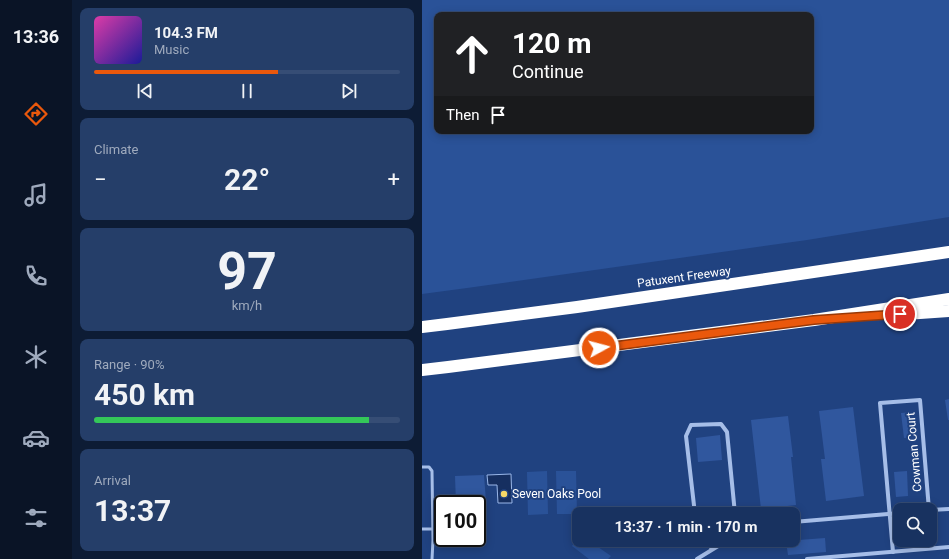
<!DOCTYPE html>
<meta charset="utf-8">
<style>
:root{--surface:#183260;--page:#253e69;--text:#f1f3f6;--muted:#9faabd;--line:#364d75;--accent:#ea580c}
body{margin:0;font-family:Roboto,sans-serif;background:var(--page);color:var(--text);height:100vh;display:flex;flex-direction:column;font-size:15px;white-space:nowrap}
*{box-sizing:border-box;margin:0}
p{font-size:13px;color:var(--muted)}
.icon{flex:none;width:22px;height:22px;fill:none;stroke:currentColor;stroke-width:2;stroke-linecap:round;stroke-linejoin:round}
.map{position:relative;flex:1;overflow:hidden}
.drawer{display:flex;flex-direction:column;gap:8px;padding:8px;background:#0d1c35;width:350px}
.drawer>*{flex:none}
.guide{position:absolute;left:12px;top:12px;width:380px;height:122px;border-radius:8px;box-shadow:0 2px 10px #0003,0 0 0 1px var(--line);background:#202124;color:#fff;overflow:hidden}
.fabs{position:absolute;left:471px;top:503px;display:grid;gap:8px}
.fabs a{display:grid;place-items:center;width:44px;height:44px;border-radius:8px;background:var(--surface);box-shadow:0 2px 10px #0003,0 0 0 1px var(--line);font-size:20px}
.speed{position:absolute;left:12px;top:495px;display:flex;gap:8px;font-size:20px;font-weight:700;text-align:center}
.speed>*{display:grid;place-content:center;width:52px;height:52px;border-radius:50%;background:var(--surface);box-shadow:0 2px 10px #0003,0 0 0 1px var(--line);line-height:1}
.speed .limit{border:2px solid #111;border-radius:6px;background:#fff;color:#111}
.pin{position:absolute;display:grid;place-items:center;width:34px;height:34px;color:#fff;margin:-17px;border:2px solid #fff;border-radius:50%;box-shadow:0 1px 4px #0007}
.me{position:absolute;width:44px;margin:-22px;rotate:83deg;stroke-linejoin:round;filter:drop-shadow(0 0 3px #0008)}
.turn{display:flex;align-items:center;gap:14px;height:84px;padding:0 12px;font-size:18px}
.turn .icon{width:52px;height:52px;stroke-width:2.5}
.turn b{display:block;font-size:28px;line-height:34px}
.then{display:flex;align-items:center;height:38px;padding:0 12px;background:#0003;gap:8px;font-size:15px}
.big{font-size:30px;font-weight:700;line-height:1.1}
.drawer .card{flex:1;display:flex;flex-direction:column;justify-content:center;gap:6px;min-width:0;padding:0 14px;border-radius:8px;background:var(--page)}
.drawer .dial{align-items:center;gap:0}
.dial b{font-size:52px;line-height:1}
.song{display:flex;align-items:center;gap:12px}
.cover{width:48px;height:48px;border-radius:6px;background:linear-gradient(135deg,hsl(320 70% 55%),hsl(240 70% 35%))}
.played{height:4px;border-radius:2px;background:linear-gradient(90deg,var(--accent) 60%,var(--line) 60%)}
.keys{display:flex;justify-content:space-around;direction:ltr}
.heat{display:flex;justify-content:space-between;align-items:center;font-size:22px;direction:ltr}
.charge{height:6px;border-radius:3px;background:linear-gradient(90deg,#34c759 90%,var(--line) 0)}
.trip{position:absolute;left:150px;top:507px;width:228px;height:40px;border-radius:8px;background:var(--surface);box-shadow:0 2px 10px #0003,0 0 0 1px var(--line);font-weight:700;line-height:40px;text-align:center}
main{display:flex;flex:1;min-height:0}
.tabs{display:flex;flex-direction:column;width:72px;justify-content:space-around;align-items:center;background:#0a1426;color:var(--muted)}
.tabs .icon{width:28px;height:28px}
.tabs .on{color:var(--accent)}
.tabs b{font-size:18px;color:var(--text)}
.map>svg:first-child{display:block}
</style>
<main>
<nav class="tabs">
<b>13:36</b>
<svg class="icon on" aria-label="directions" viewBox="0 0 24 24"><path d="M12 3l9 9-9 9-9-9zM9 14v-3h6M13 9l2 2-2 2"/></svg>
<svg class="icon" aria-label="music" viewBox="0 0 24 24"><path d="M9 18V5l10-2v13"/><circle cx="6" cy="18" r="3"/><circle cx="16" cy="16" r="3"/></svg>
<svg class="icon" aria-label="phone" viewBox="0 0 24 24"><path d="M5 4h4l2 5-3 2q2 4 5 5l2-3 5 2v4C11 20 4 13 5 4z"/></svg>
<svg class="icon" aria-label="climate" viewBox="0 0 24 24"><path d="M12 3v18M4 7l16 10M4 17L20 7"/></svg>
<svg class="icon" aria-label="car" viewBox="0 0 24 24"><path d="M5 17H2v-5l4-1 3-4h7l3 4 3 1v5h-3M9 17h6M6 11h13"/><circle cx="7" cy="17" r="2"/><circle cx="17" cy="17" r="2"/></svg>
<svg class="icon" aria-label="filters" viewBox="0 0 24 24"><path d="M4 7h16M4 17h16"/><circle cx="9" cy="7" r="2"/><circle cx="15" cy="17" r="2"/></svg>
</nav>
<section class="drawer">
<div class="card">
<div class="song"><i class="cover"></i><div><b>104.3 FM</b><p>Music</p></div></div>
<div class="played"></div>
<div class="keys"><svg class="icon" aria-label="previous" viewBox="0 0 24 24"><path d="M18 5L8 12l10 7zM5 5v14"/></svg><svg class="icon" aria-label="pause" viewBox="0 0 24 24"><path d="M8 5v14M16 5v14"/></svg><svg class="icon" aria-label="next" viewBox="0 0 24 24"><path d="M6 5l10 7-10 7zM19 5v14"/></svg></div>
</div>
<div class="card"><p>Climate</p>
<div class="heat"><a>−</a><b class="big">22°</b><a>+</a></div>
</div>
<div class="card dial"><b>97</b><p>km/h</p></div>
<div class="card"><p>Range · 90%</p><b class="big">450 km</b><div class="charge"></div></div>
<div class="card"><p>Arrival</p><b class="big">13:37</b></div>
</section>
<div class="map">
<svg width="527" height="559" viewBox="0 0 527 559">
<rect width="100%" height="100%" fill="#204280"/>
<g fill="#2a5298" fill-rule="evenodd">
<path d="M0,0H527V217L385,240L45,288L0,294ZM15,15H389V131H15Z"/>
<path d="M125,471L126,514L106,515L105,472Z"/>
<path d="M134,471H154L155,514H135Z"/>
<path d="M157,536V540H166L189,556L186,559H167L150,546Z"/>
</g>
<path fill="#162f60" stroke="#9ab7e9" d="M89,474L90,503H76L75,485H66L65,475Z"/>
<g fill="#30579e">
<path d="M527,399V420H526L523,400Z"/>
<path d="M431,407L442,496L404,501L399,459H403L397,411Z"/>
<path d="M492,412L494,437L482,438L479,413Z"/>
<path d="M366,416L371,457H369L374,505L339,509L329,420Z"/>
<path d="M298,435L300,460L276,462L274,438Z"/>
<path d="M485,471L486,496L474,497L472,472Z"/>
<path d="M62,475L65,515H55V504H34L33,476Z"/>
<path d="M403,538L404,552L366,555L364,541Z"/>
</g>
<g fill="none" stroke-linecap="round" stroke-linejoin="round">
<g stroke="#a6bee8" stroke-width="3">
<path d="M0,467H7L10,471L11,540L10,559"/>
<path d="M0,529H11"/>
</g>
<g stroke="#a6bee8" stroke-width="4">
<path d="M508,510L527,509"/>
<path d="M273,514L264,436L269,425L299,424L305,432L313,514"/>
<path d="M371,522L478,513"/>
<path d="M284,540L290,549"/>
<path d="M471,552L458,403L498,400L507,510"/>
<path d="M275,559L306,540"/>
<path d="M385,559L527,547"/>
</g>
<g stroke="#fff" stroke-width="12">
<path d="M469,315L527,311"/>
<path d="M0,327L25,324L155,307L527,252"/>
<path d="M0,370L26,367L392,320L527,299"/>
</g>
</g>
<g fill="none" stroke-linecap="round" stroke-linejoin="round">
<g stroke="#983908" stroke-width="10">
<path id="route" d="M177,348L392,320L478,314"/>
</g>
<use href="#route" stroke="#ea580c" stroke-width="7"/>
</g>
<circle fill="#f5d867" stroke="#204280" stroke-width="1.5" cx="82" cy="494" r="4"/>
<g text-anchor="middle" stroke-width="4" stroke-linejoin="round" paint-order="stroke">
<g font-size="12" fill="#fff" stroke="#204280">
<text transform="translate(262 277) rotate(-8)" y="4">Patuxent Freeway</text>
<text transform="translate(492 452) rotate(-95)" y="4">Cowman Court</text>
</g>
<g font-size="12" fill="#fff" stroke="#204280" text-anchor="start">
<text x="90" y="498">Seven Oaks Pool</text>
</g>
</g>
</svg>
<div class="fabs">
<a><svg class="icon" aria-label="search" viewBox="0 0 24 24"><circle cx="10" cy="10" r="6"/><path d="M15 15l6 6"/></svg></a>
</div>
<div class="speed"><div class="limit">100</div></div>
<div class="pin" style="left:478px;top:314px;background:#d93025"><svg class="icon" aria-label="arrive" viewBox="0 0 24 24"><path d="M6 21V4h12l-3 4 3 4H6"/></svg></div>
<svg class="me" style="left:177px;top:348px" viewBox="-20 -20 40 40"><circle r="17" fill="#ea580c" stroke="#fff" stroke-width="3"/><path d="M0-11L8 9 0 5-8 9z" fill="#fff"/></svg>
<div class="trip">13:37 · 1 min · 170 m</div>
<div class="guide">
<div class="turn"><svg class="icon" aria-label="ahead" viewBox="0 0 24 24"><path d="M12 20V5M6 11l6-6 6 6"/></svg><div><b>120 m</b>Continue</div></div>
<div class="then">Then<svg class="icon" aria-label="arrive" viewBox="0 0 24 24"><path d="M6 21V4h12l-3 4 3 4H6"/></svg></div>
</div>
</div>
</main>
